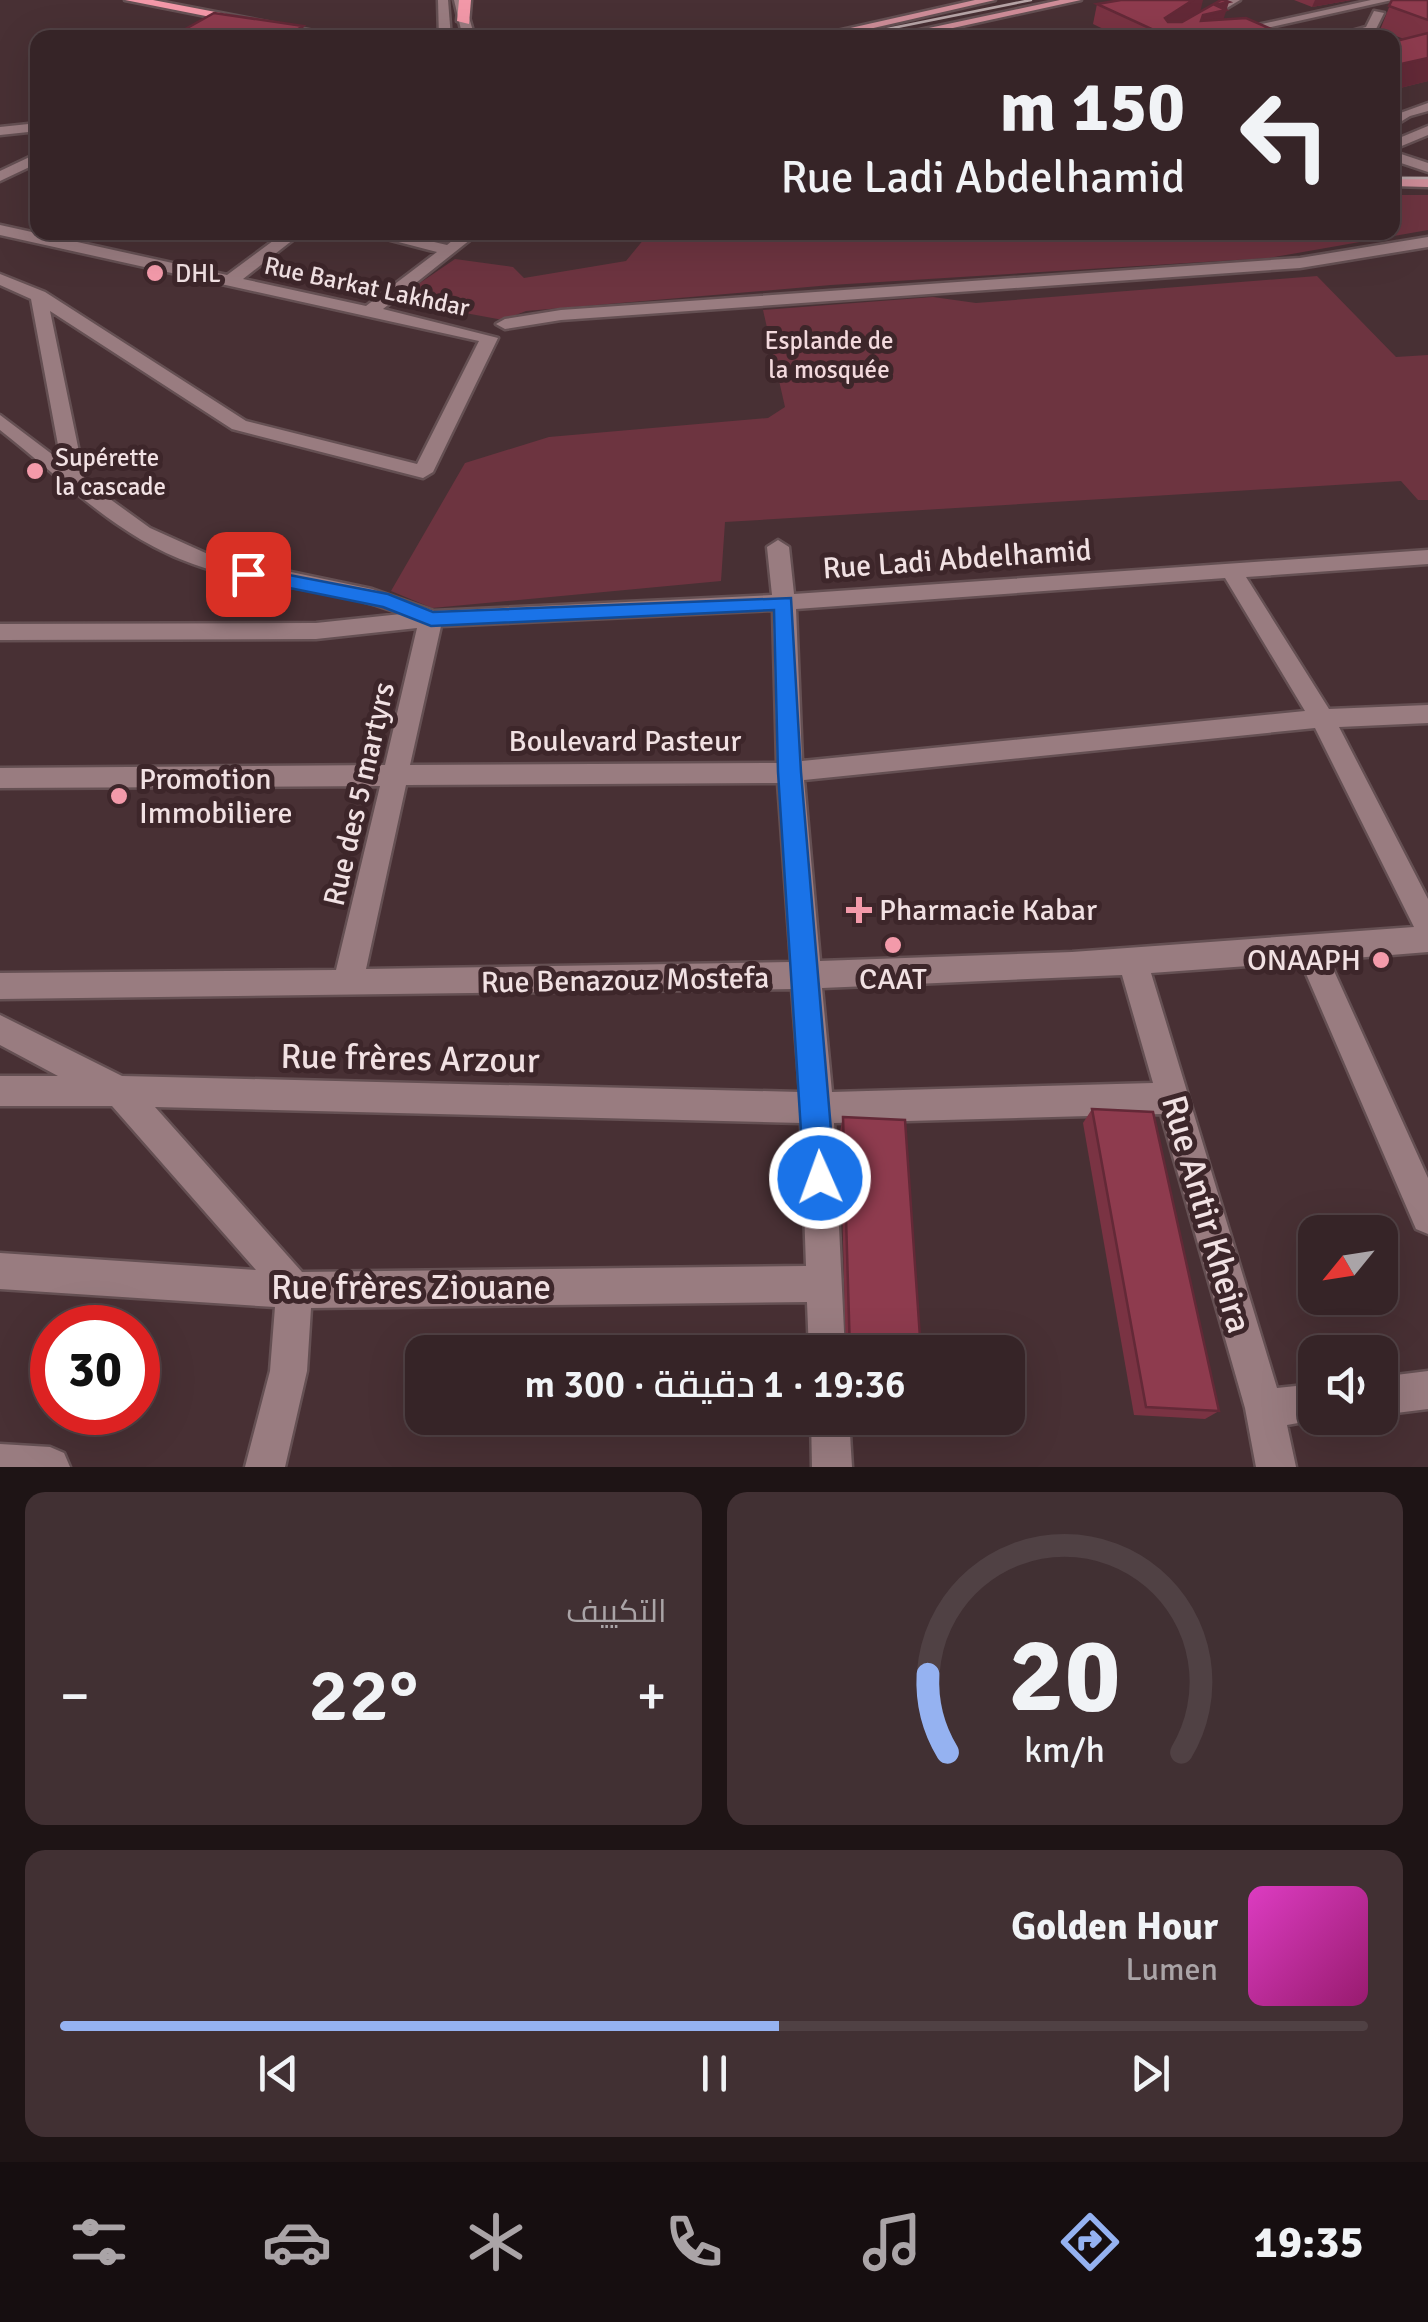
<!DOCTYPE html>
<html lang="ar">
<meta charset="utf-8">
<style>
:root{--surface:#362427;--page:#413033;--text:#f1f3f6;--muted:#aaa4a7;--line:#504144;--accent:#95b2f1}
body{margin:0;font-family:Signika,Cairo,sans-serif;background:var(--page);color:var(--text);direction:rtl;height:100vh;display:flex;flex-direction:column;font-size:38px;white-space:nowrap}
*{box-sizing:border-box;margin:0}
p{font-size:32px;color:var(--muted)}
.icon{flex:none;width:55px;height:55px;fill:none;stroke:currentColor;stroke-width:2;stroke-linecap:round;stroke-linejoin:round}
.map{position:relative;height:1467px;overflow:hidden;direction:ltr}
.side{display:flex;flex-direction:column;gap:25px;padding:25px;background:#1e1415;flex:1}
.side>*{flex:none}
.hud{position:absolute;left:30px;top:30px;width:1370px;height:210px;border-radius:20px;box-shadow:0 10px 40px #0002,0 0 0 2px var(--line);direction:rtl;background:#362427;color:var(--text);overflow:hidden}
.needle{width:65px;rotate:240deg}
.tools{position:absolute;left:1298px;top:1215px;display:grid;gap:20px}
.tools a{display:grid;place-items:center;width:100px;height:100px;border-radius:20px;background:var(--surface);box-shadow:0 10px 40px #0002,0 0 0 2px var(--line);font-size:50px}
.speed{position:absolute;left:30px;top:1305px;display:flex;gap:20px;font-size:50px;font-weight:700;text-align:center}
.speed>*{display:grid;place-content:center;width:130px;height:130px;border-radius:50%;background:var(--surface);box-shadow:0 10px 40px #0002,0 0 0 2px var(--line);line-height:1}
.speed .limit{border:15px solid #d22;background:#fff;color:#111}
.pin{position:absolute;display:grid;place-items:center;width:85px;height:85px;color:#fff;margin:-42px;border-radius:20px;box-shadow:0 5px 15px #0006}
.me{position:absolute;width:110px;margin:-55px;rotate:358deg;stroke-linejoin:round;filter:drop-shadow(0 0 8px #0008)}
.turn{display:flex;align-items:center;gap:35px;height:210px;padding:0 50px;font-size:45px}
.turn .icon{width:130px;height:130px;stroke-width:2.5}
.turn b{display:block;font-size:70px;line-height:85px}
.big{font-size:75px;font-weight:600;line-height:1.1}
.side .widget{flex:1;display:flex;flex-direction:column;justify-content:center;gap:15px;min-width:0;padding:0 35px;border-radius:20px;background:var(--page)}
.side .dial{align-items:center;gap:0}
.dial svg{height:260px;overflow:visible;fill:none;stroke:var(--line);stroke-width:7;stroke-linecap:round;text-anchor:middle}
.dial text{fill:var(--text);stroke:none}
.song{display:flex;align-items:center;gap:30px}
.cover{width:120px;height:120px;border-radius:15px;background:linear-gradient(135deg,hsl(310 70% 55%),hsl(320 70% 35%))}
.played{height:10px;border-radius:5px;background:linear-gradient(90deg,var(--accent) 55%,var(--line) 55%)}
.keys{display:flex;justify-content:space-around;direction:ltr}
.heat{display:flex;justify-content:space-between;align-items:center;font-size:55px;direction:ltr}
.side .tiles{flex:1;display:grid;gap:25px;grid-template-columns:1fr 1fr}
.widget:last-child{grid-column:span 2}
.trip{position:absolute;left:405px;top:1335px;width:620px;height:100px;border-radius:20px;background:var(--surface);box-shadow:0 10px 40px #0002,0 0 0 2px var(--line);font-weight:600;line-height:100px;text-align:center;direction:rtl}
.tab-bar{display:flex;height:160px;justify-content:space-around;align-items:center;background:#160e10;color:var(--muted)}
.tab-bar .icon{width:70px;height:70px}
.tab-bar .on{color:var(--accent)}
.tab-bar b{font-size:45px;color:var(--text)}
.map>svg:first-child{display:block}
</style>
<div class="map">
<svg width="1428" height="1467" viewBox="0 0 1428 1467">
<rect width="100%" height="100%" fill="#483034"/>
<g fill="#6d3440">
<path d="M1393,195H1428V230L1269,258L831,285L526,311L503,320L395,300L455,259L513,267L524,278L626,261L649,233L1392,232Z"/>
<path d="M1317,276L1396,357L1428,355V500H1418L1401,481L725,522L721,581L432,608L391,591L465,463L549,437L768,418L785,407L763,310L933,297L976,303Z"/>
</g>
<g fill="none" stroke-linecap="round" stroke-linejoin="round">
<g stroke="#655053" stroke-width="5">
<g id="street">
<path d="M1227,0H1240L1177,38H1163Z"/>
<path d="M1371,0H1392L1222,38H1198Z"/>
<path d="M1374,11L1384,13L1375,31L1327,38L1366,27Z"/>
<path d="M1428,103V111L1410,116L1392,127V116Z"/>
<path d="M1428,126V135L1392,150V141Z"/>
<path d="M1392,151L1428,163V172L1392,160Z"/>
<path d="M38,153V163L0,181V171Z"/>
<path d="M0,225L227,275L285,232H303L243,279L366,306L437,252L360,232H391L447,245L463,232H480L383,309L498,338L433,472L423,478L232,429L50,311L85,481L150,528L210,555L372,589L434,611L772,595L767,547L778,540L789,547L794,594L1428,550V564L1246,577L1329,709L1428,705V723L1339,727L1428,899V952L1329,960L1428,1178V1234L1416,1229L1301,962L1151,973L1277,1388L1315,1384V1418H1326L1287,1425L1296,1467H1256L1245,1408L1161,1114L834,1123L845,1352H809L807,1302L311,1308L307,1371L285,1467H245L270,1371L275,1307L0,1289V1253L256,1270L112,1106H0V1076H58L0,1045V1015L122,1076L800,1092L792,989L0,999V973L336,970L380,786L0,788V768L385,765L417,628L316,639L0,640V624L316,623L401,614C335,586 260,589 193,564C116,537 63,479 0,430V415L61,461L31,299L0,285V274L45,292L246,421L417,464L479,341L0,235ZM1225,578L1305,711L802,761L796,609ZM773,610L777,763L410,765L441,626ZM1315,728L1414,927L1072,952L820,961L804,780ZM778,783L791,962L366,969L406,785ZM1122,975L1153,1083L832,1092L822,988ZM155,1107L801,1123L806,1266L302,1272Z"/>
<path d="M1428,237V247L1300,268L561,320L505,329L496,324L505,319L561,310L1300,258Z"/>
<path d="M1428,1371V1409L1380,1415V1377Z"/>
<path d="M811,1418H849L852,1467H812Z"/>
<path d="M0,1444L50,1447L64,1453L70,1467H0Z"/>
</g>
</g>
<g stroke="#655053" stroke-width="5">
<g id="secondary">
<path d="M438,0H448L451,38H439Z"/>
<path d="M454,0H464L475,38H463Z"/>
<path d="M38,123V131L0,135V127Z"/>
</g>
</g>
<g stroke="#655053" stroke-width="5">
<g id="primary">
<path d="M975,0H995L830,38H806Z"/>
<path d="M1060,0H1081L907,38H882Z"/>
<path d="M1392,178L1428,179V187L1392,186Z"/>
</g>
</g>
<g stroke="#655053" stroke-width="5">
<g id="highway">
<path d="M125,0H153L350,38H317Z"/>
<path d="M459,0H471L469,24L457,21Z"/>
</g>
</g>
<use href="#street" fill="#997c80" fill-rule="evenodd"/>
<use href="#secondary" fill="#997c80" fill-rule="evenodd"/>
<use href="#primary" fill="#ce8d98" fill-rule="evenodd"/>
<use href="#highway" fill="#f298a8" fill-rule="evenodd"/>
<g stroke="#b6a4a6" stroke-width="2.5">
<path d="M843,38L1031,0"/>
<path d="M1392,178H1428"/>
</g>
</g>
<g fill="#7a3343">
<path d="M1294,0H1351L1312,7Z"/>
<path d="M1392,0H1428V81L1392,90L1404,39L1380,30Z"/>
<path d="M1097,4L1200,12L1224,20L1266,38H1122L1093,24Z"/>
<path d="M1092,1109L1219,1411L1205,1419L1134,1415L1083,1123Z"/>
<path d="M843,1117L921,1352H846L840,1131Z"/>
<path d="M850,1418H925V1422L919,1430L853,1427Z"/>
</g>
<g fill="#632937">
<path d="M1193,0H1203L1200,12L1164,34L1165,18Z"/>
<path d="M1315,0H1351L1312,7Z"/>
<path d="M1229,2L1223,21L1197,34L1203,15L1215,5Z"/>
<path d="M303,26L306,38H284Z"/>
<path d="M1269,28L1266,38H1222Z"/>
<path d="M1428,58V81L1392,90V66Z"/>
</g>
<g fill="#8e3b4e" stroke="#632937" stroke-width="2.5">
<path d="M1121,0H1193L1165,18L1168,22H1182L1221,0H1224L1229,2L1215,5L1226,10L1203,15L1201,21L1246,18L1269,28L1222,38H1171L1097,4Z"/>
<path d="M1392,0H1428V20L1389,6Z"/>
<path d="M214,13L303,26L284,38H159L170,31L180,32Z"/>
<path d="M1428,33V58L1392,66V42Z"/>
<path d="M1092,1109L1153,1112L1219,1411L1146,1407Z"/>
<path d="M843,1117L905,1120L921,1352H850Z"/>
<path d="M857,1418H925V1422L857,1419Z"/>
</g>
<path fill="#1a73e8" stroke="#114b97" stroke-width="2.5" d="M248,567L388,594L433,612L791,598L801,772L835,1178L831,1189L820,1194L809,1189L804,1178L778,772L774,610L431,626L383,607L241,578V569Z"/>
<g fill="#f39aaa" stroke="#3d262a" stroke-width="4">
<circle cx="155" cy="273" r="10"/>
<circle cx="35" cy="471" r="10"/>
<circle cx="119" cy="796" r="10"/>
<path d="M854 895h10v10h10v10h-10v10h-10v-10h-10v-10h10z"/>
<circle cx="893" cy="945" r="10"/>
<circle cx="1381" cy="960" r="10"/>
</g>
<g text-anchor="middle" stroke-width="10" stroke-linejoin="round" paint-order="stroke">
<g font-size="25" fill="#f1e1e3" stroke="#3d262a" text-anchor="start">
<text x="175" y="282">DHL</text>
<text x="55" y="466">Supérette<tspan x="55" dy="29">la cascade</tspan></text>
</g>
<g font-size="25" fill="#f1e1e3" stroke="#3d262a">
<text transform="translate(367 286) rotate(12)" y="9">Rue Barkat Lakhdar</text>
</g>
<g font-size="25" fill="#f3d9dd" stroke="#3d262a">
<text x="829" y="349">Esplande de<tspan x="829" dy="29">la mosquée</tspan></text>
</g>
<g font-size="30" fill="#f1e1e3" stroke="#3d262a">
<text transform="translate(957 559) rotate(-4)" y="10">Rue Ladi Abdelhamid</text>
<text x="625" y="751">Boulevard Pasteur</text>
<text transform="translate(359 794) rotate(-77)" y="10">Rue des 5 martyrs</text>
<text transform="translate(625 980) rotate(-1)" y="10">Rue Benazouz Mostefa</text>
</g>
<g font-size="30" fill="#f1e1e3" stroke="#3d262a" text-anchor="start">
<text x="139" y="789">Promotion<tspan x="139" dy="34">Immobiliere</tspan></text>
<text x="879" y="920">Pharmacie Kabar</text>
<text x="1361" y="970" text-anchor="end">ONAAPH</text>
<text x="893" y="989" text-anchor="middle">CAAT</text>
</g>
<g font-size="35" fill="#f1e1e3" stroke="#3d262a">
<text transform="translate(410 1058) rotate(1)" y="12">Rue frères Arzour</text>
<text transform="translate(1207 1214) rotate(74)" y="12">Rue Antir Kheira</text>
<text x="411" y="1299">Rue frères Ziouane</text>
</g>
</g>
</svg>
<div class="tools">
<a><svg class="needle" viewBox="-14 -14 28 28"><path d="M0-13l5 13h-10z" fill="#e53935"/><path d="M0 13l5-13h-10z" fill="#aaa4a7"/></svg></a>
<a><svg class="icon" aria-label="sound" viewBox="0 0 24 24"><path d="M4 9h4l5-4v14l-5-4H4zM17 9q2 3 0 6"/></svg></a>
</div>
<div class="speed"><div class="limit">30</div></div>
<div class="pin" style="left:248px;top:574px;background:#d93025"><svg class="icon" aria-label="arrive" viewBox="0 0 24 24"><path d="M6 21V4h12l-3 4 3 4H6"/></svg></div>
<svg class="me" style="left:820px;top:1178px" viewBox="-20 -20 40 40"><circle r="17" fill="#1a73e8" stroke="#fff" stroke-width="3"/><path d="M0-11L8 9 0 5-8 9z" fill="#fff"/></svg>
<div class="trip">19:36 · 1 دقيقة · 300 m</div>
<div class="hud">
<div class="turn"><svg class="icon" aria-label="left" viewBox="0 0 24 24"><path d="M17 20v-9H6M10 6l-5 5 5 5"/></svg><div><b>150 m</b>Rue Ladi Abdelhamid</div></div>
</div>
</div>
<section class="side">
<div class="tiles">
<div class="widget dial"><svg viewBox="0 0 100 80">
<path d="M14 69A42 42 0 1 1 86 69"/>
<path d="M14 69A42 42 0 0 1 8 45" stroke="#95b2f1"/>
<text x="50" y="56" font-size="32" font-weight="700">20</text>
<text x="50" y="72" font-size="11">km/h</text>
</svg></div>
<div class="widget"><p>التكييف</p>
<div class="heat"><a>−</a><b class="big">22°</b><a>+</a></div>
</div>
<div class="widget">
<div class="song"><i class="cover"></i><div><b>Golden Hour</b><p>Lumen</p></div></div>
<div class="played"></div>
<div class="keys"><svg class="icon" aria-label="previous" viewBox="0 0 24 24"><path d="M18 5L8 12l10 7zM5 5v14"/></svg><svg class="icon" aria-label="pause" viewBox="0 0 24 24"><path d="M8 5v14M16 5v14"/></svg><svg class="icon" aria-label="next" viewBox="0 0 24 24"><path d="M6 5l10 7-10 7zM19 5v14"/></svg></div>
</div>
</div>
</section>
<nav class="tab-bar">
<b>19:35</b>
<svg class="icon on" aria-label="directions" viewBox="0 0 24 24"><path d="M12 3l9 9-9 9-9-9zM9 14v-3h6M13 9l2 2-2 2"/></svg>
<svg class="icon" aria-label="music" viewBox="0 0 24 24"><path d="M9 18V5l10-2v13"/><circle cx="6" cy="18" r="3"/><circle cx="16" cy="16" r="3"/></svg>
<svg class="icon" aria-label="phone" viewBox="0 0 24 24"><path d="M5 4h4l2 5-3 2q2 4 5 5l2-3 5 2v4C11 20 4 13 5 4z"/></svg>
<svg class="icon" aria-label="climate" viewBox="0 0 24 24"><path d="M12 3v18M4 7l16 10M4 17L20 7"/></svg>
<svg class="icon" aria-label="car" viewBox="0 0 24 24"><path d="M5 17H2v-5l4-1 3-4h7l3 4 3 1v5h-3M9 17h6M6 11h13"/><circle cx="7" cy="17" r="2"/><circle cx="17" cy="17" r="2"/></svg>
<svg class="icon" aria-label="filters" viewBox="0 0 24 24"><path d="M4 7h16M4 17h16"/><circle cx="9" cy="7" r="2"/><circle cx="15" cy="17" r="2"/></svg>
</nav>
